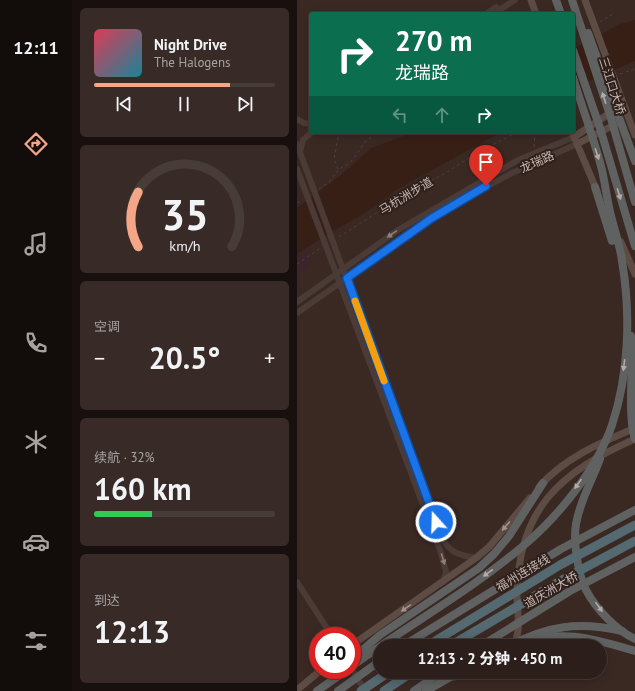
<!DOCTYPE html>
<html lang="zh">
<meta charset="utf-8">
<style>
:root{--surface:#2c1e1a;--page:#382b27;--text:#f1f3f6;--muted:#a6a2a2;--line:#483c39;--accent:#f5a688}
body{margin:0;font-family:"PT Sans","Noto Sans SC",sans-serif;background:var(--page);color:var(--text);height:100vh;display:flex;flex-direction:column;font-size:15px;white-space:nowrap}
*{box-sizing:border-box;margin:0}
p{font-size:13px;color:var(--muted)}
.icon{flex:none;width:22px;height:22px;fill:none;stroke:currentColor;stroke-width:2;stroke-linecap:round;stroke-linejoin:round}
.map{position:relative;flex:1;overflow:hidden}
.sheet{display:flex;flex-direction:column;gap:8px;padding:8px;background:#18100e;width:225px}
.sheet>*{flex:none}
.top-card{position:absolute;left:12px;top:12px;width:266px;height:122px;border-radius:4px;box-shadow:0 2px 10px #0003,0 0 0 1px var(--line);background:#0b6e4f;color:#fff;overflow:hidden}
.speed{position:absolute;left:12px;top:627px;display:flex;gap:8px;font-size:20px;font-weight:700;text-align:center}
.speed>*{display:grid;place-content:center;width:52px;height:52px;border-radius:50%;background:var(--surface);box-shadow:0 2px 10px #0003,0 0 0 1px var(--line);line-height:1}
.speed .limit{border:6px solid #d22;background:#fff;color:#111}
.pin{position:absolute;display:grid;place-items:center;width:34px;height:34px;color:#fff;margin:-41px -17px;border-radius:50% 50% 50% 0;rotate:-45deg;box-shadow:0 0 4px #0007}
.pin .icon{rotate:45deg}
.me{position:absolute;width:44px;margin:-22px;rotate:340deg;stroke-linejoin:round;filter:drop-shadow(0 0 3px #0008)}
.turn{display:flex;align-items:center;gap:14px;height:84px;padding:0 20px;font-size:18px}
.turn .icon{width:52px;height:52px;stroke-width:2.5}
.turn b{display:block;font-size:28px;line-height:34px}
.lanes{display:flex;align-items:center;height:38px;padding:0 20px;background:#0003;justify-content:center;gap:20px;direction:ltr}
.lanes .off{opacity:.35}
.big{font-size:30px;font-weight:800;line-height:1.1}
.sheet .tile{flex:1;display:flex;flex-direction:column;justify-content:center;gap:6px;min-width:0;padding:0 14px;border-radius:6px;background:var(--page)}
.sheet .dial{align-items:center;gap:0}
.dial svg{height:104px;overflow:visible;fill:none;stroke:var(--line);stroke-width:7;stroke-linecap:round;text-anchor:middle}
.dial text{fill:var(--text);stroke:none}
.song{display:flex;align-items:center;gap:12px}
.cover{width:48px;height:48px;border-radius:6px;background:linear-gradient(135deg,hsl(350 70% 55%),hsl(190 70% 35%))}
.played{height:4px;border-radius:2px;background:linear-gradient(90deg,var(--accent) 75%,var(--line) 75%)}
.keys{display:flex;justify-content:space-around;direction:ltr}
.heat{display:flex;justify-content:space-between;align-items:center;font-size:22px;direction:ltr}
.charge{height:6px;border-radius:3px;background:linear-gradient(90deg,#34c759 32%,var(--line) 0)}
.trip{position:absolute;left:76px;top:639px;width:234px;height:40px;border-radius:20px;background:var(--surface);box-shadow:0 2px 10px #0003,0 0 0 1px var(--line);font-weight:800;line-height:40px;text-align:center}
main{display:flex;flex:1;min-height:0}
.menu{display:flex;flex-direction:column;width:72px;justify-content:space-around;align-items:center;background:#120c0a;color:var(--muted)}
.menu .icon{width:28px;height:28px}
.menu .on{color:var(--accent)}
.menu b{font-size:18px;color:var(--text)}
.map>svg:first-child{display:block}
</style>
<main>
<nav class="menu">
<b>12:11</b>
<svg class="icon on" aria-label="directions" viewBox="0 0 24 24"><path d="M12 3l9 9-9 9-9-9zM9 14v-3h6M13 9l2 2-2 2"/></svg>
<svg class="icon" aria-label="music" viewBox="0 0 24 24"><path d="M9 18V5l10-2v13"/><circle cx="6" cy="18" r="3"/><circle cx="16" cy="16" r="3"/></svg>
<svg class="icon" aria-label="phone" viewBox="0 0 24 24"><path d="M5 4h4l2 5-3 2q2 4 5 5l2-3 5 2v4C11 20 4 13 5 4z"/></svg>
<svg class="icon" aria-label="climate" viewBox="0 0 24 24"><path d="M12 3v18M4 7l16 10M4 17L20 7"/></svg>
<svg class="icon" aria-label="car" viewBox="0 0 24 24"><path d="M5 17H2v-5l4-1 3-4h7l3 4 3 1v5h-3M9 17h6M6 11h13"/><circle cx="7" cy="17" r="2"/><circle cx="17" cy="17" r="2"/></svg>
<svg class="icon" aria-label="filters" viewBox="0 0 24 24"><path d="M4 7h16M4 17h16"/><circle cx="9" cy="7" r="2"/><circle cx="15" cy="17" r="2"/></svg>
</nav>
<section class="sheet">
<div class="tile">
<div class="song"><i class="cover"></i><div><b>Night Drive</b><p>The Halogens</p></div></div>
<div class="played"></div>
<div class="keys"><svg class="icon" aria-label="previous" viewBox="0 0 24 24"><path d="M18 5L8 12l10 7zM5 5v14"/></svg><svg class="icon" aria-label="pause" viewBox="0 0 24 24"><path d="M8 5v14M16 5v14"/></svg><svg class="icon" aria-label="next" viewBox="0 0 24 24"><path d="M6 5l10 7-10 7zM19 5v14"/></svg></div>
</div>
<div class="tile dial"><svg viewBox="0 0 100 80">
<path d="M14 69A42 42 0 1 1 86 69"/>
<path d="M14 69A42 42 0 0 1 14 27" stroke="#f5a688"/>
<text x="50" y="56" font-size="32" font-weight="700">35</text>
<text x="50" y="72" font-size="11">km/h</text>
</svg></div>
<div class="tile"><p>空调</p>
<div class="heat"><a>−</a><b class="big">20.5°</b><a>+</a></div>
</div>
<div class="tile"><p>续航 · 32%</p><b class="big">160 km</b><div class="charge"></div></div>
<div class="tile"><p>到达</p><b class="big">12:13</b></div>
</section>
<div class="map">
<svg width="338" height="691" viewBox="0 0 338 691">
<rect width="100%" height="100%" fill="#3a2823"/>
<path fill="#3b252a" d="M10,250L14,264L0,275V258Z"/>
<g fill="#371f16">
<path d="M338,20V61L276,88V49L323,24Z"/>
<path d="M118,132H204L101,189L65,215L34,232L0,254V208L44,175L74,148Z"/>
</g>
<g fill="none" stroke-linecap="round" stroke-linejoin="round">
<g stroke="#533d43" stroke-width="1" stroke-dasharray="3 3" stroke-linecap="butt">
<path d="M303,22L316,14"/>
<path d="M323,74L338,69"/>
<path d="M237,147L238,132"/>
<path d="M41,169L37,159L42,132"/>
<path d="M22,189L32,182L42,169L53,163L69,141L81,132"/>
<path d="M0,203L5,200"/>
<path d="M42,237L115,190L147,174L178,154L220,132"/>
<path d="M0,264L24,248"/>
</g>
<g stroke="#4a3b36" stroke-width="6">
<path d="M189,14L199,7"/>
<path d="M196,14L218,0"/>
<path d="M0,119L7,123L14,124"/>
<path d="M0,144L144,536C152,553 162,555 179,558"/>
<path d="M3,151L6,140L15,132"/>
<path d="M0,169L144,553L149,572L146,582"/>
<path d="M0,302L101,230L221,160L277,137"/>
<path d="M0,313L154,205L215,173L280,144"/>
<path d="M0,582L35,636"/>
<path d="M55,669L68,691"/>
</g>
<g stroke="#5d4c44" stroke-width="7">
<path d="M234,0L239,14"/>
<path d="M288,0L338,135"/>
<path d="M275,132L300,191"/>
<path d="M277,137L316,111"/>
<path d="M280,144L321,123"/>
<path d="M324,242L338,274"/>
<path d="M242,487C267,458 303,443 338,428"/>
<path d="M55,645L179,558L192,547L233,498"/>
<path d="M216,646C225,632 220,610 220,595C221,509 263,472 338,439"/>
<path d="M157,677L169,672"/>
<path d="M0,690L24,670"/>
</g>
<g stroke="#606262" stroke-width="8">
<path d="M259,0L264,14"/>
<path d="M275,0L313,115L338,202"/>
<path d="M291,33L338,161"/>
<path d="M276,50L303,128L338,246"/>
<path d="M298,187L315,241"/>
<path d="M334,336C337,366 330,414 338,439"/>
<path d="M303,459C295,481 283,500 279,524C276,542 281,574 289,590C299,609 319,630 338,639"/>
<path d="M229,642C268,629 300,640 338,651"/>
<path d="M106,646L264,549L338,510"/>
<path d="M184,646L273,591L338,557"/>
<path d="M212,646C251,626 281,621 325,631"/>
<path d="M55,659L83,635L182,568L197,554L212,536L246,483"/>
<path d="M55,666C111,625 173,591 226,546C261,517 300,469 315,425C332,374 334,314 325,261C323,245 317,229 313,212C310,198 308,184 305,170C297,138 285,108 276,77"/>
<path d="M20,691L50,670"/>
<path d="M41,691L83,661"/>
<path d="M117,691L144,672"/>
<path d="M129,691L162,672"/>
</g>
<g stroke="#546970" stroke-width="9">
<path d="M130,646L263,565L338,525"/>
<path d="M153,646L265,580L338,541"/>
<path d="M64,691L92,672"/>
<path d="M87,691L115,672"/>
</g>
</g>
<defs><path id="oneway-solid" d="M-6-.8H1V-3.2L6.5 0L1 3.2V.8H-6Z"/></defs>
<g fill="#b7aaa6">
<use href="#oneway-solid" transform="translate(307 98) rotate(-108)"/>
<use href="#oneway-solid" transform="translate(300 154) rotate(72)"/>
<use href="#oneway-solid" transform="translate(322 194) rotate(73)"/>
<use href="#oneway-solid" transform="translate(327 365) rotate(97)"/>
<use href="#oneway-solid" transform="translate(281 484) rotate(125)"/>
<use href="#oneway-solid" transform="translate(191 573) rotate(144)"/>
<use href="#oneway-solid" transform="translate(302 607) rotate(54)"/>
</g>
<g fill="#8e7f7a">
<use href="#oneway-solid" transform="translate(95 234) rotate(145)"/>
<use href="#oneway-solid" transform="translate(146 559) rotate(73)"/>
</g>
<g fill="#a1928c">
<use href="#oneway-solid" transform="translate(209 526) rotate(131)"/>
<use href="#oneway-solid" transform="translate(109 608) rotate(145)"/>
</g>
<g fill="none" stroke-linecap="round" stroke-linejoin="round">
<g stroke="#114b97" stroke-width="10">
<path id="route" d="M139,522L50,278L135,218L189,186"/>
</g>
<use href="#route" stroke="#1a73e8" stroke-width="7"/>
<path stroke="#f59e0b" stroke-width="7" d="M58,301L87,381"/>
</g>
<g text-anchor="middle" stroke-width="4" stroke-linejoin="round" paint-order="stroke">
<g font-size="12" fill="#c6b7b2" stroke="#2f201c">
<text transform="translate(315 86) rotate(72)" y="4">三江口大桥</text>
<text transform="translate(240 162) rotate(-24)" y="4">龙瑞路</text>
<text transform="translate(109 196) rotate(-31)" y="4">马杭洲步道</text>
<text transform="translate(226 573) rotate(-31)" y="4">福州连接线</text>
<text transform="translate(254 590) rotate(-30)" y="4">道庆洲大桥</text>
</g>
</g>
</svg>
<div class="speed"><div class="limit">40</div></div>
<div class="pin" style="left:189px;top:186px;background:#d93025"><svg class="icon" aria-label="arrive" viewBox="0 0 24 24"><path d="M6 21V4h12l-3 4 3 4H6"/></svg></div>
<svg class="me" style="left:139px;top:522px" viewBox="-20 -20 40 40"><circle r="17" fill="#1a73e8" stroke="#fff" stroke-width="3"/><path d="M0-11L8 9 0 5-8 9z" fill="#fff"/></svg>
<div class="trip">12:13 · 2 分钟 · 450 m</div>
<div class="top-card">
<div class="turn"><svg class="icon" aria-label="right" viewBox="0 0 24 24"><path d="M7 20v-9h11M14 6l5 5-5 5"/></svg><div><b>270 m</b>龙瑞路</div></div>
<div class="lanes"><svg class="icon off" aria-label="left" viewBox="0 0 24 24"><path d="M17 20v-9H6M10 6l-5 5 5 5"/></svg><svg class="icon off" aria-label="ahead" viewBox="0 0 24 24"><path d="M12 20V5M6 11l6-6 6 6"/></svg><svg class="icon" aria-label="right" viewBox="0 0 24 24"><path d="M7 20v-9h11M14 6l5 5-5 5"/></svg></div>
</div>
</div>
</main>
